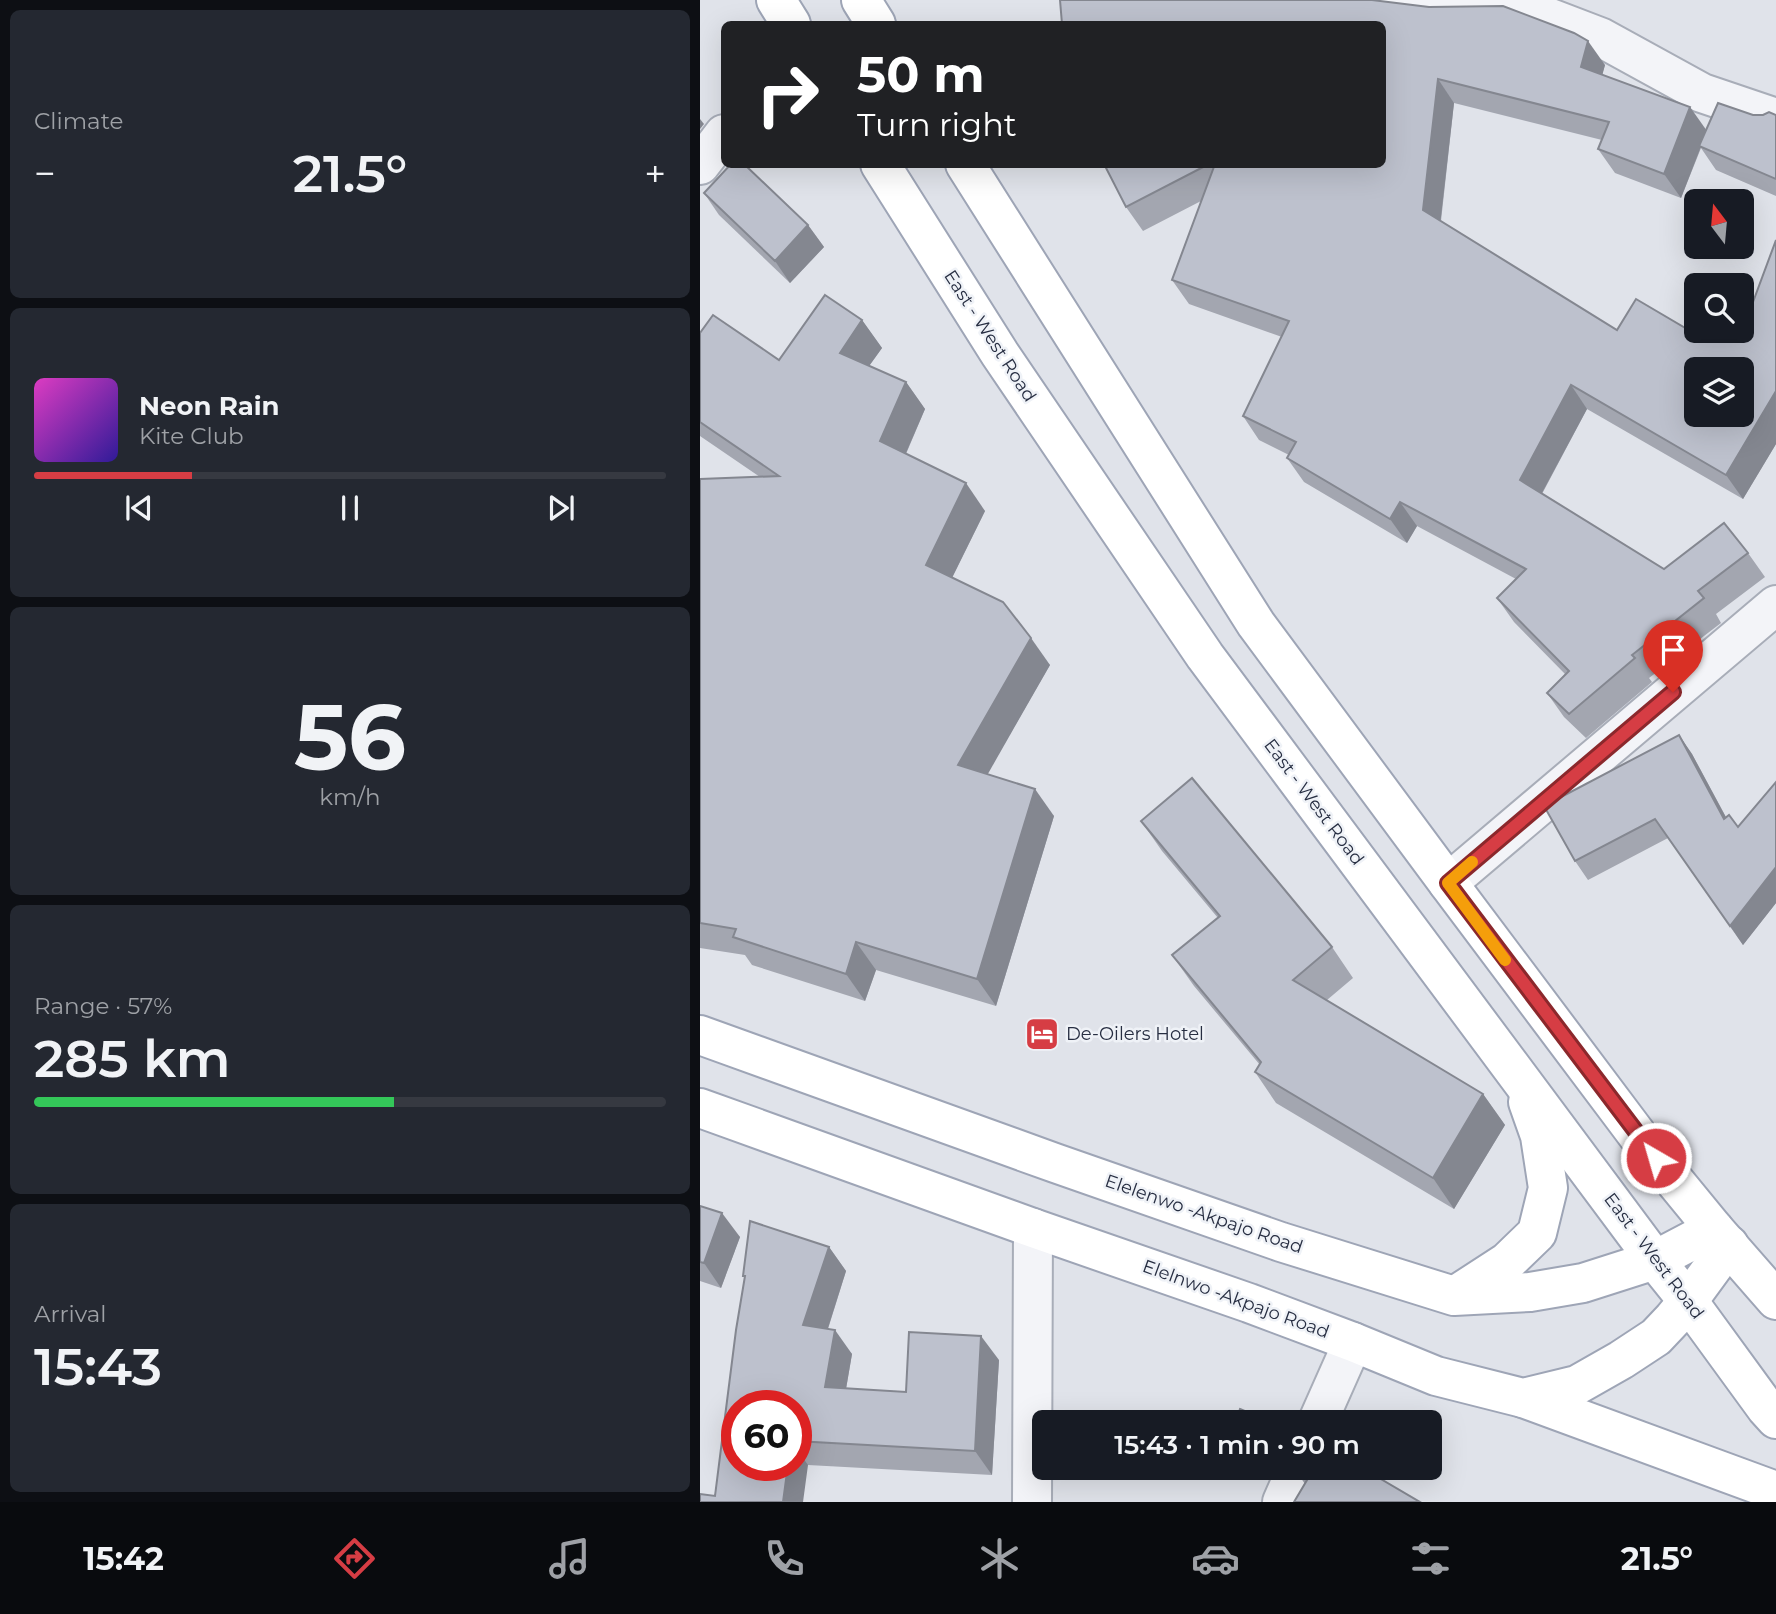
<!DOCTYPE html>
<meta charset="utf-8">
<style>
:root{--surface:#171b24;--page:#242831;--text:#f1f3f6;--muted:#9ea1a6;--line:#363941;--accent:#d63d44}
body{margin:0;font-family:Montserrat,sans-serif;background:var(--page);color:var(--text);height:100vh;display:flex;flex-direction:column;font-size:26px;white-space:nowrap}
*{box-sizing:border-box;margin:0}
p{font-size:23px;color:var(--muted)}
.icon{flex:none;width:38px;height:38px;fill:none;stroke:currentColor;stroke-width:2;stroke-linecap:round;stroke-linejoin:round}
.map{position:relative;flex:1;overflow:hidden}
.panel{display:flex;flex-direction:column;gap:10px;padding:10px;background:#0d0f14;width:700px}
.panel>*{flex:none}
.top-card{position:absolute;left:21px;top:21px;width:665px;height:147px;border-radius:10px;box-shadow:0 7px 28px #0002;background:#202124;color:#fff;overflow:hidden}
.needle{width:46px;rotate:344deg}
.tools{position:absolute;left:984px;top:189px;display:grid;gap:14px}
.tools a{display:grid;place-items:center;width:70px;height:70px;border-radius:10px;background:var(--surface);box-shadow:0 7px 28px #0002;font-size:35px}
.speed{position:absolute;left:21px;top:1390px;display:flex;gap:14px;font-size:35px;font-weight:700;text-align:center}
.speed>*{display:grid;place-content:center;width:91px;height:91px;border-radius:50%;background:var(--surface);box-shadow:0 7px 28px #0002;line-height:1}
.speed .limit{border:10px solid #d22;background:#fff;color:#111}
.pin{position:absolute;display:grid;place-items:center;width:60px;height:60px;color:#fff;margin:-72px -30px;border-radius:50% 50% 50% 0;rotate:-45deg;box-shadow:0 0 7px #0007}
.pin .icon{rotate:45deg}
.me{position:absolute;width:77px;margin:-38px;rotate:322deg;stroke-linejoin:round;filter:drop-shadow(0 0 5px #0008)}
.turn{display:flex;align-items:center;gap:24px;height:147px;padding:0 21px;font-size:32px}
.turn .icon{width:91px;height:91px;stroke-width:2.5}
.turn b{display:block;font-size:49px;line-height:60px}
.big{font-size:52px;font-weight:600;line-height:1.1}
.panel .tile{flex:1;display:flex;flex-direction:column;justify-content:center;gap:10px;min-width:0;padding:0 24px;border-radius:10px;background:var(--page)}
.panel .dial{align-items:center;gap:0}
.dial b{font-size:91px;line-height:1}
.song{display:flex;align-items:center;gap:21px}
.cover{width:84px;height:84px;border-radius:10px;background:linear-gradient(135deg,hsl(310 70% 55%),hsl(250 70% 35%))}
.played{height:7px;border-radius:4px;background:linear-gradient(90deg,var(--accent) 25%,var(--line) 25%)}
.keys{display:flex;justify-content:space-around;direction:ltr}
.heat{display:flex;justify-content:space-between;align-items:center;font-size:38px;direction:ltr}
.charge{height:10px;border-radius:5px;background:linear-gradient(90deg,#34c759 57%,var(--line) 0)}
.trip{position:absolute;left:332px;top:1410px;width:410px;height:70px;border-radius:10px;background:var(--surface);box-shadow:0 7px 28px #0002;font-weight:600;line-height:70px;text-align:center}
.tab-bar{display:flex;height:112px;justify-content:space-around;align-items:center;background:#090b0e;color:var(--muted)}
.tab-bar .icon{width:49px;height:49px}
.tab-bar .on{color:var(--accent)}
.tab-bar b{font-size:32px;color:var(--text)}
main{display:flex;flex:1;min-height:0}
.map>svg:first-child{display:block}
</style>
<main>
<section class="panel">
<div class="tile"><p>Climate</p>
<div class="heat"><a>−</a><b class="big">21.5°</b><a>+</a></div>
</div>
<div class="tile">
<div class="song"><i class="cover"></i><div><b>Neon Rain</b><p>Kite Club</p></div></div>
<div class="played"></div>
<div class="keys"><svg class="icon" aria-label="previous" viewBox="0 0 24 24"><path d="M18 5L8 12l10 7zM5 5v14"/></svg><svg class="icon" aria-label="pause" viewBox="0 0 24 24"><path d="M8 5v14M16 5v14"/></svg><svg class="icon" aria-label="next" viewBox="0 0 24 24"><path d="M6 5l10 7-10 7zM19 5v14"/></svg></div>
</div>
<div class="tile dial"><b>56</b><p>km/h</p></div>
<div class="tile"><p>Range · 57%</p><b class="big">285 km</b><div class="charge"></div></div>
<div class="tile"><p>Arrival</p><b class="big">15:43</b></div>
</section>
<div class="map">
<svg width="1076" height="1502" viewBox="0 0 1076 1502">
<rect width="100%" height="100%" fill="#e0e3ea"/>
<g fill="none" stroke-linecap="round" stroke-linejoin="round">
<g stroke="#a8adb8" stroke-width="42">
<g id="minor">
<path d="M671,0L748,9L824,8L900,37L1002,93L1076,118"/>
<path d="M0,165L24,134"/>
<path d="M748,883L1076,605"/>
<path d="M617,1423L653,1342"/>
<path d="M332,1502L333,1228"/>
<path d="M582,1502L597,1468"/>
</g>
</g>
<g stroke="#9ea5b6" stroke-width="42">
<g id="major">
<path d="M76,0L91,24"/>
<path d="M161,0L176,24"/>
<path d="M180,164L300,354L505,656L955,1260L988,1301L1066,1408L1076,1419"/>
<path d="M265,164L556,624L748,883L941,1140L1014,1229L1076,1300"/>
<path d="M0,1035L355,1163L581,1242L754,1296L830,1292L883,1283L955,1260L1014,1229"/>
<path d="M0,1108L333,1228L549,1303L653,1342L736,1376L823,1398L877,1385L921,1360L956,1337L973,1319L988,1301L1029,1245"/>
<path d="M756,1295L807,1262L837,1233L848,1188L840,1136L828,1102"/>
<path d="M823,1398L1076,1491"/>
</g>
</g>
<use href="#minor" stroke="#f3f4f8" stroke-width="38"/>
<use href="#major" stroke="#fff" stroke-width="38"/>
</g>
<g fill="#a3a6b0" fill-rule="evenodd">
<path d="M682,24L905,65L902,75L1006,130L1053,115H1076V196L1016,170L1001,148L981,198L915,173L898,149L902,140L754,103L741,221L917,330L999,336L1053,302L1076,240V444L1043,499L887,409L842,494L964,569L1048,553L1065,577L1016,614L1021,623L949,678L952,682L886,738L864,717L847,693L865,674L814,622L797,598L816,579L717,526L707,543L604,482L587,458L589,455L559,440L543,416L582,337L489,304L472,280L501,201L443,231L426,207L404,164H682Z"/>
<path d="M4,193L108,225L124,247L90,283L19,215Z"/>
<path d="M162,320L182,348L169,366L206,382L225,409L206,454L285,511L252,578L350,665L287,774L354,816L296,1006L176,970L165,1001L52,965L45,955L0,948V479L60,477L0,436V333L79,360Z"/>
<path d="M979,735L992,754L1026,817L1038,827L1076,782V903L1043,945L968,838L888,880L875,861Z"/>
<path d="M441,821L632,947L653,978L627,1000L783,1094L805,1125L754,1209L576,1103L555,1072L560,1065L494,986L472,955L518,918L462,851Z"/>
<path d="M0,1206L40,1237L21,1288L0,1281Z"/>
<path d="M129,1247L146,1271L128,1329L152,1354L146,1389L206,1392L299,1360L292,1475L108,1465L15,1496L45,1278L43,1276ZM96,1405V1465H37Z"/>
<path d="M554,1468H573L570,1475Z"/>
<path d="M594,1468H662L605,1484Z"/>
</g>
<g fill="#848790">
<path d="M888,41L905,65L898,91L881,67Z"/>
<path d="M738,79L754,103L739,234L723,210Z"/>
<path d="M990,107L1007,131L981,198L964,174Z"/>
<path d="M0,119L4,124L0,129Z"/>
<path d="M108,225L124,247L90,283L75,261Z"/>
<path d="M162,320L182,348L159,380L140,353Z"/>
<path d="M206,382L225,409L199,469L180,441Z"/>
<path d="M871,385L887,409L836,504L820,480Z"/>
<path d="M1076,391V444L1043,499L1026,475Z"/>
<path d="M266,483L285,511L245,592L226,565Z"/>
<path d="M700,502L717,526L707,543L690,519Z"/>
<path d="M331,638L350,665L277,793L258,765Z"/>
<path d="M979,735L992,754L1037,838L1024,819Z"/>
<path d="M335,789L354,816L296,1006L277,979Z"/>
<path d="M1076,867V903L1043,945L1030,926Z"/>
<path d="M156,942L176,970L165,1001L146,974Z"/>
<path d="M783,1094L805,1125L754,1209L733,1178Z"/>
<path d="M22,1213L40,1237L21,1288L4,1263Z"/>
<path d="M129,1247L146,1271L121,1350L103,1325Z"/>
<path d="M135,1330L152,1354L142,1412L125,1387Z"/>
<path d="M281,1336L299,1360L292,1475L275,1451Z"/>
<path d="M96,1448L108,1465L103,1502H83L88,1465H96Z"/>
<path d="M565,1468H573L570,1475Z"/>
</g>
<g fill="#bdc1cd" stroke="#848790" stroke-width="2" fill-rule="evenodd">
<path d="M360,0H672L729,7L803,6L874,33L888,41L881,67L990,107L964,174L898,149L909,122L738,79L723,210L917,330L936,299L999,336L1001,331H1041V297L1053,302L1076,240V391L1026,475L871,385L820,480L964,569L1024,523L1048,553L998,591L1004,598L932,655L935,658L869,714L847,693L869,671L797,598L826,569L700,502L690,519L587,458L596,442L543,416L589,321L472,280L515,164H682V24H362ZM996,369H1041V415H996Z"/>
<path d="M1018,103L1053,115H1063L1069,112L1076,115V179L999,146Z"/>
<path d="M31,164H44L108,225L75,261L4,193Z"/>
<path d="M404,164H509L426,207Z"/>
<path d="M125,295L162,320L140,353L206,382L180,441L266,483L226,565L303,602L331,638L258,765L335,789L277,979L156,942L146,974L33,937L36,929L0,923V479L79,476L0,422V333L13,315L79,360Z"/>
<path d="M979,735L1024,819L1029,815L1038,827L1076,782V867L1030,926L955,819L875,861L844,806Z"/>
<path d="M492,778L632,947L593,980L783,1094L733,1178L555,1072L561,1062L472,955L520,916L441,821Z"/>
<path d="M0,1206L22,1213L4,1263L0,1262Z"/>
<path d="M50,1221L129,1247L103,1325L135,1330L125,1387L206,1392L209,1332L281,1336L275,1451L96,1441V1405H37V1465H88L83,1502H0V1494L15,1496L36,1330L45,1276H43Z"/>
<path d="M540,1409L573,1423H535Z"/>
<path d="M608,1468H662L720,1502H594L613,1470Z"/>
</g>
<g fill="none" stroke-linecap="round" stroke-linejoin="round">
<g stroke="#8b282c" stroke-width="18">
<path id="route" d="M956,1158L748,883L973,692"/>
</g>
<use href="#route" stroke="#d63d44" stroke-width="12"/>
<path stroke="#f59e0b" stroke-width="12" d="M772,862L748,883L805,960"/>
</g>
<defs>
<g id="hotel-square" transform="scale(1.75)"><rect x="-9" y="-9" width="18" height="18" rx="4" fill="#d63d44" stroke="#eff2f7"/><path d="M-6-4.5h1.5V1H6V5H4.5V3h-9V5H-6ZM-4 0a1.8 1.8 0 1 1 3.6 0ZM.5 0V-2.5h3Q6-2.5 6 0Z" fill="#fff"/></g>
</defs>
<g fill-rule="evenodd">
<use href="#hotel-square" x="342" y="1034"/>
</g>
<g text-anchor="middle" stroke-width="5" stroke-linejoin="round" paint-order="stroke">
<g font-size="18" fill="#272e42" stroke="#eff2f7">
<text transform="translate(290 336) rotate(57)" y="6">East - West Road</text>
<text transform="translate(614 802) rotate(53)" y="6">East - West Road</text>
<text transform="translate(504 1214) rotate(19)" y="6">Elelenwo -Akpajo Road</text>
<text transform="translate(954 1256) rotate(53)" y="6">East - West Road</text>
<text transform="translate(536 1299) rotate(20)" y="6">Elelnwo -Akpajo Road</text>
</g>
<g font-size="18" fill="#272e42" stroke="#eff2f7" text-anchor="start">
<text x="366" y="1040">De-Oilers Hotel</text>
</g>
</g>
</svg>
<div class="tools">
<a><svg class="needle" viewBox="-14 -14 28 28"><path d="M0-13l5 13h-10z" fill="#e53935"/><path d="M0 13l5-13h-10z" fill="#9ea1a6"/></svg></a>
<a><svg class="icon" aria-label="search" viewBox="0 0 24 24"><circle cx="10" cy="10" r="6"/><path d="M15 15l6 6"/></svg></a>
<a><svg class="icon" aria-label="layers" viewBox="0 0 24 24"><path d="M12 4l9 5-9 5-9-5zM3 14l9 5 9-5"/></svg></a>
</div>
<div class="speed"><div class="limit">60</div></div>
<div class="pin" style="left:973px;top:692px;background:#d93025"><svg class="icon" aria-label="arrive" viewBox="0 0 24 24"><path d="M6 21V4h12l-3 4 3 4H6"/></svg></div>
<svg class="me" style="left:956px;top:1158px" viewBox="-20 -20 40 40"><circle r="17" fill="#d63d44" stroke="#fff" stroke-width="3"/><path d="M0-11L8 9 0 5-8 9z" fill="#fff"/></svg>
<div class="trip">15:43 · 1 min · 90 m</div>
<div class="top-card">
<div class="turn"><svg class="icon" aria-label="right" viewBox="0 0 24 24"><path d="M7 20v-9h11M14 6l5 5-5 5"/></svg><div><b>50 m</b>Turn right</div></div>
</div>
</div>
</main>
<nav class="tab-bar">
<b>15:42</b>
<svg class="icon on" aria-label="directions" viewBox="0 0 24 24"><path d="M12 3l9 9-9 9-9-9zM9 14v-3h6M13 9l2 2-2 2"/></svg>
<svg class="icon" aria-label="music" viewBox="0 0 24 24"><path d="M9 18V5l10-2v13"/><circle cx="6" cy="18" r="3"/><circle cx="16" cy="16" r="3"/></svg>
<svg class="icon" aria-label="phone" viewBox="0 0 24 24"><path d="M5 4h4l2 5-3 2q2 4 5 5l2-3 5 2v4C11 20 4 13 5 4z"/></svg>
<svg class="icon" aria-label="climate" viewBox="0 0 24 24"><path d="M12 3v18M4 7l16 10M4 17L20 7"/></svg>
<svg class="icon" aria-label="car" viewBox="0 0 24 24"><path d="M5 17H2v-5l4-1 3-4h7l3 4 3 1v5h-3M9 17h6M6 11h13"/><circle cx="7" cy="17" r="2"/><circle cx="17" cy="17" r="2"/></svg>
<svg class="icon" aria-label="filters" viewBox="0 0 24 24"><path d="M4 7h16M4 17h16"/><circle cx="9" cy="7" r="2"/><circle cx="15" cy="17" r="2"/></svg>
<b>21.5°</b>
</nav>
